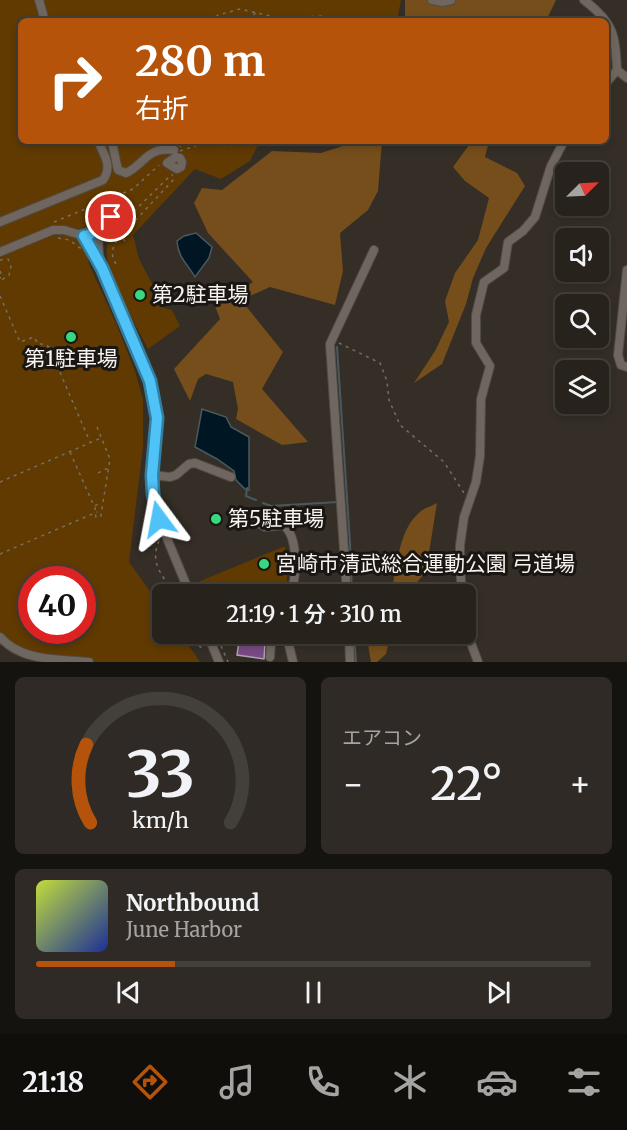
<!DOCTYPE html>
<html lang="ja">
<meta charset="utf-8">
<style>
:root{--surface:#27221c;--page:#2f2a25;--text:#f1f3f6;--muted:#a4a4a3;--line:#433f3b;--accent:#b45309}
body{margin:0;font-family:Merriweather,"Noto Sans JP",serif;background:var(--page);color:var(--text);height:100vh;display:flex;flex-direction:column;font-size:22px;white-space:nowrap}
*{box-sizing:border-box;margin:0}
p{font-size:20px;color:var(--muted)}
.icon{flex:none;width:33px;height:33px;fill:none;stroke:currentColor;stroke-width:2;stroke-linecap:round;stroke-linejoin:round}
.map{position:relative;height:662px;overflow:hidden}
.details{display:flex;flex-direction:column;gap:15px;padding:15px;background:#15130f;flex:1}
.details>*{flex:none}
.top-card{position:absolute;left:18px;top:18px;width:591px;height:126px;border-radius:9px;box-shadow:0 3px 9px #0003,0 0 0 2px var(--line);background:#b45309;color:#fff;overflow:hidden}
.needle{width:39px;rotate:66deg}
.tools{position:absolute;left:555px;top:162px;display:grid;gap:12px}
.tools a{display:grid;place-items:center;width:54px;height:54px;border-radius:9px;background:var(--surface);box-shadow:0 3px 9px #0003,0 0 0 2px var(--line);font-size:30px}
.speed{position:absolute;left:18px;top:566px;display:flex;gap:12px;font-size:30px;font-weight:700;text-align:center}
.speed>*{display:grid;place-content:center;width:78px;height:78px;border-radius:50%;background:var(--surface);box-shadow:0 3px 9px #0003,0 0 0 2px var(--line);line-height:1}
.speed .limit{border:9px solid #d22;background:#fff;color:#111}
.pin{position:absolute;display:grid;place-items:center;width:51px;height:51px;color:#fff;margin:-26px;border:3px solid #fff;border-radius:50%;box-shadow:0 2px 6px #0007}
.me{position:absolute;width:66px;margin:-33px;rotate:347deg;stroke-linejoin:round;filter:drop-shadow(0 0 4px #0008)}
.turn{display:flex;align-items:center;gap:21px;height:126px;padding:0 18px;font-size:27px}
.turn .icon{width:78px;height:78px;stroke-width:2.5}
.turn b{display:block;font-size:42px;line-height:51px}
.big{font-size:45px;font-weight:600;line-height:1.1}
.details .tile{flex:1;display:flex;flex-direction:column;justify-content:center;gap:9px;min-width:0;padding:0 21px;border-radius:9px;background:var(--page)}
.details .dial{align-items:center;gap:0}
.dial svg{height:156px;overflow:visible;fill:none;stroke:var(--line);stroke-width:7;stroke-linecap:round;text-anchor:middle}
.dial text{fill:var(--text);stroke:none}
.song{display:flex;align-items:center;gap:18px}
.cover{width:72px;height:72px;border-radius:9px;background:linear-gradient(135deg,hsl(70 70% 55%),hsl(230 70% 35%))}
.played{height:6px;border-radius:3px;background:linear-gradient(90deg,var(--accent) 25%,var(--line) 25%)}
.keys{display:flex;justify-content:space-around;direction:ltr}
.heat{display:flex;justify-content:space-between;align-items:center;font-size:33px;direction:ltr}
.details .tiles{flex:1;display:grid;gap:15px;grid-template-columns:1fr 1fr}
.tile:last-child{grid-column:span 2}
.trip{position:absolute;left:152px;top:584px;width:324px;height:60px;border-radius:9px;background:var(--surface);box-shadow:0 3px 9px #0003,0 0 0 2px var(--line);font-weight:600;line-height:60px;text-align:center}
.tab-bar{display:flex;height:96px;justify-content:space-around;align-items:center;background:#100e0b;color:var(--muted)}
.tab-bar .icon{width:42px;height:42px}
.tab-bar .current{color:var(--accent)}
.tab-bar b{font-size:27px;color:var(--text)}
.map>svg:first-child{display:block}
</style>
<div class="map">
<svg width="627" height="662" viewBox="0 0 627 662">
<rect width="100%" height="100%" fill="#342e26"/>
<g fill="#603a00" fill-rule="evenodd">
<path d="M0,0H401L397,21H21V141H260L250,161L221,179L195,169L133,235L139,259L165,308L172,310L180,326L148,349C136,325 111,283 107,258C106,248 107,240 110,230L100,218L84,233L89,264L116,323L135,371L143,399V447L129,562L162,608V633H180L200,662H89L38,657L0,637ZM32,579H82V630H32Z"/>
<path d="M285,546L287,582L281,594H203L198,582Z"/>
</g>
<g fill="#754e1b">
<path d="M405,0H556L546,21H405Z"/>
<path d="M358,141H382L378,191L368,210L340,233L343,271L335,305L270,287L241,300L283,352L262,389L308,442L282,445L236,419L238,409L233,382L206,374L198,379L190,401L174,369L220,319L215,306L253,282L208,233L194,203L202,188L222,190L272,151L321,153Z"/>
<path d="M472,141H489L485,157L517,173L525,186L486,248L473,278L466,304L442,364L414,383L435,351L449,322L445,301L455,273L478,240L489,198L465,181L453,167Z"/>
<path d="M437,503L426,571L408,594H389L392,589C397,565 399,529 420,512C424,508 432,506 437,503Z"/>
<path d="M366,633H391L386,654L377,662H371Z"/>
</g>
<g fill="#001723" stroke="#4a5960" stroke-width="1.5">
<path d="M196,233L212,247L209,258L195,277C187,263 178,258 177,241L184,236Z"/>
<path d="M202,409L226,417L231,427L249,437V490L245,489L236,480L234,471L217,459L195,447Z"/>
</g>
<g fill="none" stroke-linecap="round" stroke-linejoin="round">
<g stroke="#4a5960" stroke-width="2">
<path d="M337,347L350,543L352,594"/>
<path d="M247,488L246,496L256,500"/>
<path d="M263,503L271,506L338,502"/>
<path d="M354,633L356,662"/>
</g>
</g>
<path fill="#794a85" stroke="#aba3ad" stroke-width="1.5" d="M239,641L265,644L264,659L237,655Z"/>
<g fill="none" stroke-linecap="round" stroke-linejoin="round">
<g stroke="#514b45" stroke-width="10">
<g id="minor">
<path d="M39,0L45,21"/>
<path d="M432,0L442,2L451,0"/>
<path d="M584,0C614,23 615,34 617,70L606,83"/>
<path d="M617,70L627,78"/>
<path d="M112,142L118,170L126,173C144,165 147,146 174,150"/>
<path d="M176,157L180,158L182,162L181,167L177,169L167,163Z"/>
<path d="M0,222L103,180C113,166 104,155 98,141"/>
<path d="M84,236L103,224"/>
<path d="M0,252L53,230H64L84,236L102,268L150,381L157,418L152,473L153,494L159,519L190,594"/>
<path d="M100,260C96,239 99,234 111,217"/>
<path d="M627,270L618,355L621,365L627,367"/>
<path d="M152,475L170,477L176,475L189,464L195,463L231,477"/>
<path d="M258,523L265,527L283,525C299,536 297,578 290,594"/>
<path d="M347,594L330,344L374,250"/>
<path d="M462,594L460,567V545L464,517L476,482L480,456L481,399L490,366L476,343V315L484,282L504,268L508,242L523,231L535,217L551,166L564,141"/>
<path d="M465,627L478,662"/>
<path d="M207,633L219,662"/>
<path d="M241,633L269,638L271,643L270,657"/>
<path d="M286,633L293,662"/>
<path d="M349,633L350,662"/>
<path d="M0,637C22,662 59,659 89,662"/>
</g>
</g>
<g stroke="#756f68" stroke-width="1.5" stroke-dasharray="3 4.5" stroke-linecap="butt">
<path d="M108,21V15"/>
<path d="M210,21L218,15L240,9L279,18L324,16L341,21"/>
<path d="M249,21L256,12"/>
<path d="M208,141C220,145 230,149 242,141"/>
<path d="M180,147L182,141"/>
<path d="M180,151L207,142"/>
<path d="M54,222L133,189L159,165"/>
<path d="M115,223L127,218L171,175H173"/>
<path d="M113,228L125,241"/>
<path d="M58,238L69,240L83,250"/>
<path d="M0,260L8,259L11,267L9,275L0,281"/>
<path d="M116,264C110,254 112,248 118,239L176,177"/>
<path d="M0,271L2,277L0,278"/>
<path d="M0,296L20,342L34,337L38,344H44L49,347L90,442"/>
<path d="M339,343L380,363L387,381L389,400L400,425L444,462L464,493"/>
<path d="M97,427L110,459L100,521"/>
<path d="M70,452L94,506L101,503"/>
<path d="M98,473L108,468"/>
<path d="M0,482L101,438"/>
<path d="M95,507L96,519"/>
<path d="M148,507L147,519L154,526"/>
<path d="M159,541C149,564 163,575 174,594"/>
<path d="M0,554L97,512"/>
<path d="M201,634L196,638L200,647H205"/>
<path d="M218,639L228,662"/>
</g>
<use href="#minor" stroke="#6f675f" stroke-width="8"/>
</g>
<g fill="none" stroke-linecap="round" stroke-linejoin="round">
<g stroke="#337fa1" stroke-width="15">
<path id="route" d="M111,217L89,235L84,236L102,268L150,381L157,418L152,475L153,494L159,519"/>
</g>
<use href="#route" stroke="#4fc3f7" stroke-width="10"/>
</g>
<g fill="#36d880" stroke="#191613" stroke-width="2">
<circle cx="140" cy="295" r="6"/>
<circle cx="71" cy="337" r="6"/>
<circle cx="216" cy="519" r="6"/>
<circle cx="264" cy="564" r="6"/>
</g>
<g text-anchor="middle" stroke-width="6" stroke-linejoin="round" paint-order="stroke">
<g font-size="21" fill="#f8f3ee" stroke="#191613" text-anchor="start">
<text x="152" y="302">第2駐車場</text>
<text x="71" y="366" text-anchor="middle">第1駐車場</text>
<text x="228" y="526">第5駐車場</text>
<text x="276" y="571">宮崎市清武総合運動公園 弓道場</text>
</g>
</g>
</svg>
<div class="tools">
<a><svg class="needle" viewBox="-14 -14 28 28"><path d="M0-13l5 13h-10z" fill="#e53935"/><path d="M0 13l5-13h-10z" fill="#a4a4a3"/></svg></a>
<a><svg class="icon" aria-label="sound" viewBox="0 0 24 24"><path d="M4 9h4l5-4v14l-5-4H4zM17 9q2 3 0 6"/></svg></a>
<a><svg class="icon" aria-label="search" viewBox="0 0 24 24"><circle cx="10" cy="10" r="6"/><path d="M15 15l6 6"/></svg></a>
<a><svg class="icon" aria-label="layers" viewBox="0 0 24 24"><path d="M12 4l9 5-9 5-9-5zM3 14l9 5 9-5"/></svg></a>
</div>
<div class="speed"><div class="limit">40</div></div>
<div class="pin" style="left:111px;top:217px;background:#d93025"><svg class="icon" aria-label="arrive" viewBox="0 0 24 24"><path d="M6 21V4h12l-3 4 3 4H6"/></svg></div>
<svg class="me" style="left:159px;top:519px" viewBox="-20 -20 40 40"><path d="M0-17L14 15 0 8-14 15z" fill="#4fc3f7" stroke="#fff" stroke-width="4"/></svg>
<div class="trip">21:19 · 1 分 · 310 m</div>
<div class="top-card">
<div class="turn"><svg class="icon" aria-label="right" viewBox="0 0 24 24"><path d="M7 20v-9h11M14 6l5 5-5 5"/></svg><div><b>280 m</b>右折</div></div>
</div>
</div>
<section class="details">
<div class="tiles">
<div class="tile dial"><svg viewBox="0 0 100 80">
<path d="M14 69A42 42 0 1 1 86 69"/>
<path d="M14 69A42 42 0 0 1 12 29" stroke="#b45309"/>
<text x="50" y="56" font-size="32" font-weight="700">33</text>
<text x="50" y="72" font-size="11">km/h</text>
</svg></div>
<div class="tile"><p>エアコン</p>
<div class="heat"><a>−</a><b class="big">22°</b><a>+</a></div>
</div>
<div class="tile">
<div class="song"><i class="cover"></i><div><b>Northbound</b><p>June Harbor</p></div></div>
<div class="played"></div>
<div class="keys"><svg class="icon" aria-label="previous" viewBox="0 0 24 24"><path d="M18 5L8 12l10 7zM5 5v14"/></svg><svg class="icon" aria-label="pause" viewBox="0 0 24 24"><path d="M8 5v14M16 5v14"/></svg><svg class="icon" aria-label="next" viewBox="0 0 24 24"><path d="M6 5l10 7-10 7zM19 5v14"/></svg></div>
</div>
</div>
</section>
<nav class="tab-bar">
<b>21:18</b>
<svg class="icon current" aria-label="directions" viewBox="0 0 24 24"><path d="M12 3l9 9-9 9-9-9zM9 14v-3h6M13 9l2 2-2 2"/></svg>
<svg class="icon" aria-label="music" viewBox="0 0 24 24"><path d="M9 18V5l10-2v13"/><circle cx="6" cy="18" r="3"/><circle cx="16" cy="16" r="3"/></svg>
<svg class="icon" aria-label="phone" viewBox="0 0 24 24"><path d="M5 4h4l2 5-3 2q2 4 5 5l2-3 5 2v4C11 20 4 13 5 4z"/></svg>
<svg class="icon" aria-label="climate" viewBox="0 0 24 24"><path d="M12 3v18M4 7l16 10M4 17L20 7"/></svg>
<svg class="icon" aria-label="car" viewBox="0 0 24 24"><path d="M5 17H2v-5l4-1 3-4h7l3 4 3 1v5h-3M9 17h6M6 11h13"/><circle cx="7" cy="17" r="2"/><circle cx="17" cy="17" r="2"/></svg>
<svg class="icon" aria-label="filters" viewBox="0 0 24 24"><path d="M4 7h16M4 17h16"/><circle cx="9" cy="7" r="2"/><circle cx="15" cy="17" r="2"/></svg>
</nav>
